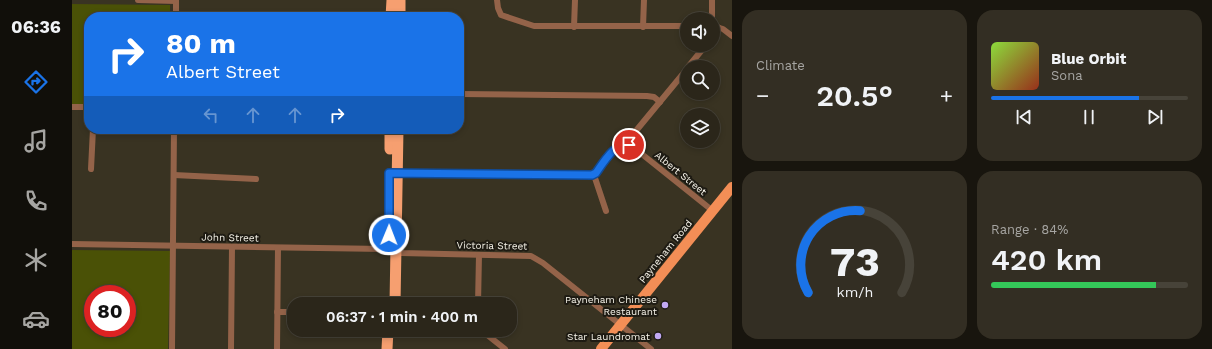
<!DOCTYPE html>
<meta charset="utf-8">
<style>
:root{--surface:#2b261a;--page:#332e23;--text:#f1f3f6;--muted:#a6a5a2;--line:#474339;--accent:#1a73e8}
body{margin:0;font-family:"Work Sans",sans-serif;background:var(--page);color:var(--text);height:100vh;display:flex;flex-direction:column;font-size:15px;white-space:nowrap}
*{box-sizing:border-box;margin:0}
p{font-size:13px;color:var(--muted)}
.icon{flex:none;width:22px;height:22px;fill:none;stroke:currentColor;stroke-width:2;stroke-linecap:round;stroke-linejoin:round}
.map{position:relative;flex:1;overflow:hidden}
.sheet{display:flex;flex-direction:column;gap:10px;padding:10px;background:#18150e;width:480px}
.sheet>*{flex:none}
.hud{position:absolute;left:12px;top:12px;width:380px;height:122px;border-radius:16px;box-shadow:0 2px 6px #0003,0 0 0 1px var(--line);background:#1a73e8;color:#fff;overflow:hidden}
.fabs{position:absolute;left:608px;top:12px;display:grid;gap:8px}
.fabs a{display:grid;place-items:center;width:40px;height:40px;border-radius:50%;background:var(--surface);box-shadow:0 2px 6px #0003,0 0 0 1px var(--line);font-size:20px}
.speed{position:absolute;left:12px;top:285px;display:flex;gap:8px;font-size:20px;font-weight:700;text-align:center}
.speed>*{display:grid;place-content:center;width:52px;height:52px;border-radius:50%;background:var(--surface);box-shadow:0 2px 6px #0003,0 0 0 1px var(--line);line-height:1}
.speed .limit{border:6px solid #d22;background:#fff;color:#111}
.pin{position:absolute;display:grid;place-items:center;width:34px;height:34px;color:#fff;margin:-17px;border:2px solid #fff;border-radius:50%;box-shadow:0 1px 4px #0007}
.me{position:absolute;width:44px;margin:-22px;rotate:1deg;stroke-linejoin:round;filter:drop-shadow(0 0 3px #0008)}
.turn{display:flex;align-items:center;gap:14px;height:84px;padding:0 16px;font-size:18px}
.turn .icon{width:52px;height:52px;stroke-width:2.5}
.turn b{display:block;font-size:28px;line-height:34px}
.lanes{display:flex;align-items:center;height:38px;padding:0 16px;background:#0003;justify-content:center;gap:20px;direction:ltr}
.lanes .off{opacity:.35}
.big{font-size:30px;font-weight:600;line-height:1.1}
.sheet .widget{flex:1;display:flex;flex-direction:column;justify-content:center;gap:6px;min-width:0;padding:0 14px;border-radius:16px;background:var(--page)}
.sheet .dial{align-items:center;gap:0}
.dial svg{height:104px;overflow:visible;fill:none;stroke:var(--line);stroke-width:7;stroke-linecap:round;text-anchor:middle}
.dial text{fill:var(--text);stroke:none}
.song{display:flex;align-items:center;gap:12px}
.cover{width:48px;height:48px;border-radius:6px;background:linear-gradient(135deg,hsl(90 70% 55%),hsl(10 70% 35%))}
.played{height:4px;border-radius:2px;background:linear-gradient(90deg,var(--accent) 75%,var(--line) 75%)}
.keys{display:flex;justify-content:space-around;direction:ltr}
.heat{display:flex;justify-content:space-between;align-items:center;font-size:22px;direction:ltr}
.charge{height:6px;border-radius:3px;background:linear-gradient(90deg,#34c759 84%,var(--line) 0)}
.sheet .tiles{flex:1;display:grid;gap:10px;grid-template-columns:repeat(2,1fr)}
.trip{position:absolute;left:215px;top:297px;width:230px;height:40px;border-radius:16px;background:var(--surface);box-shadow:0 2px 6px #0003,0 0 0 1px var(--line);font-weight:600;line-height:40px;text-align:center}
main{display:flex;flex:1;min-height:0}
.menu{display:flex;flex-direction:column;width:72px;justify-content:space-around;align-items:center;background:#110f0a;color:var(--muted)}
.menu .icon{width:28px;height:28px}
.menu .selected{color:var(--accent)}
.menu b{font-size:18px;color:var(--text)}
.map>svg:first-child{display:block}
</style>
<main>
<nav class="menu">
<b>06:36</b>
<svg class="icon selected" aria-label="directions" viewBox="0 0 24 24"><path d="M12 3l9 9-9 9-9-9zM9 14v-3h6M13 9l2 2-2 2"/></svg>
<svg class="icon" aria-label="music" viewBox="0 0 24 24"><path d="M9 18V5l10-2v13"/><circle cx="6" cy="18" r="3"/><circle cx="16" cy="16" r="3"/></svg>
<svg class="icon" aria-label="phone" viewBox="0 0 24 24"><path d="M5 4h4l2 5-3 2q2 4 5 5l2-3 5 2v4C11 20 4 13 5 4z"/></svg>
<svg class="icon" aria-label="climate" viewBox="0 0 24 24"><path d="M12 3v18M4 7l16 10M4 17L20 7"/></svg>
<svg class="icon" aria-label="car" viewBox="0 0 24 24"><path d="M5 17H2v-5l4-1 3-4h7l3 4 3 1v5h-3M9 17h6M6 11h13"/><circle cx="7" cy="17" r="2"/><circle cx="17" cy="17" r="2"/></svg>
</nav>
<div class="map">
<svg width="660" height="349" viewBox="0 0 660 349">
<rect width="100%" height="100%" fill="#393322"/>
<g fill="#4a5106" fill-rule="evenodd">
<path d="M0,4L98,5V17H17V104H0Z"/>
<path d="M0,250L98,251L96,349H0ZM21,294H55V328H21Z"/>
</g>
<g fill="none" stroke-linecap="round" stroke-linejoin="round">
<g stroke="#946349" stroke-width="6">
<path d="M66,0L104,1"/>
<path d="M425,0L426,8L429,15L462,26H615"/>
<path d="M104,17V0"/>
<path d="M640,19V0"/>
<path d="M641,26L651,29L660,36"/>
<path d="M502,27L503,0"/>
<path d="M571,27L572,0"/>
<path d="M641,36L646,27"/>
<path d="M616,67L634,45"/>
<path d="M387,94L575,96L582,97L588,102"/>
<path d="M0,107H17"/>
<path d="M557,145L563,132L615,69"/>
<path d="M19,169L21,129"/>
<path d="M317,173L520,175L524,173L545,146L554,144L561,147L641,211"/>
<path d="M102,175L184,179"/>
<path d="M522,175L534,211"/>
<path d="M0,244L312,249L329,253L459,256L471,263L579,349"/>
<path d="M406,304L407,255"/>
<path d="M205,312H222"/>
<path d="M409,330L433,349"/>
<path d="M100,349L102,129"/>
<path d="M159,349L160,247"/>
<path d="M205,349L206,248"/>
</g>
<path stroke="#f38e56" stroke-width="10" d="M529,349L660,187"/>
<g stroke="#f69f70" stroke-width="11">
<path d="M319,17L320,0"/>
<path d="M328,17V0"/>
<path d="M318,149V129"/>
<path d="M323,304L326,129"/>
<path d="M315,349L316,330"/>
</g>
</g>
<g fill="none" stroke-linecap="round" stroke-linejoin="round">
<g stroke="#114b97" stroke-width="10">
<path id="route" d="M317,235V173L520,175L524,173C531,163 544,141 557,145"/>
</g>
<use href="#route" stroke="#1a73e8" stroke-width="7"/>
</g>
<g fill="#c1a8f3" stroke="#1e1b13" stroke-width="1.5">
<circle cx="593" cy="305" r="4"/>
<circle cx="586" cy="336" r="4"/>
</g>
<g text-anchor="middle" stroke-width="4" stroke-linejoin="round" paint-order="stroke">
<g font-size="10" fill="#f6f3e8" stroke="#1e1b13">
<text transform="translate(609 173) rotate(39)" y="4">Albert Street</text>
<text transform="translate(158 237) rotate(1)" y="4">John Street</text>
<text transform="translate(420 245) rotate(1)" y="4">Victoria Street</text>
<text transform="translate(593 251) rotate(-51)" y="4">Payneham Road</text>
</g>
<g font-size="10" fill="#f6f3e8" stroke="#1e1b13" text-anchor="end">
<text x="585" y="303">Payneham Chinese<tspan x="585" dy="12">Restaurant</tspan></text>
<text x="578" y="340">Star Laundromat</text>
</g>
</g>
</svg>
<div class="fabs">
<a><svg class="icon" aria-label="sound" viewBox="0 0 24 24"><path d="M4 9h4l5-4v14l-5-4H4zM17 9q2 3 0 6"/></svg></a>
<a><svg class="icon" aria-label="search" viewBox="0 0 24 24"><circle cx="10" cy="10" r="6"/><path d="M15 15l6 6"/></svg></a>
<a><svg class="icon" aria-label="layers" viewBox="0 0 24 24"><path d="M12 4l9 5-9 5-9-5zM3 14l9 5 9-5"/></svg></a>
</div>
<div class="speed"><div class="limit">80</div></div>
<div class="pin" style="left:557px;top:145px;background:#d93025"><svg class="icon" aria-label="arrive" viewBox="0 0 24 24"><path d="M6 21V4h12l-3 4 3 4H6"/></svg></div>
<svg class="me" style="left:317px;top:235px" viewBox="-20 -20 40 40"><circle r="17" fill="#1a73e8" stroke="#fff" stroke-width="3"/><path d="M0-11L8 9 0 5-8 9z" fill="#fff"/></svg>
<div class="trip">06:37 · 1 min · 400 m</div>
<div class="hud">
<div class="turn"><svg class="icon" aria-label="right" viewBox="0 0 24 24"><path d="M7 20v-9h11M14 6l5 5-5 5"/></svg><div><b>80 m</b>Albert Street</div></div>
<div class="lanes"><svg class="icon off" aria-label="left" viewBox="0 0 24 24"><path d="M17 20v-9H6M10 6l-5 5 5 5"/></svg><svg class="icon off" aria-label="ahead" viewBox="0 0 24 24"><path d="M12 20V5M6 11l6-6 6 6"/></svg><svg class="icon off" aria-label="ahead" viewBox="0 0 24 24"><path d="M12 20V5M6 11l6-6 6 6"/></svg><svg class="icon" aria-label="right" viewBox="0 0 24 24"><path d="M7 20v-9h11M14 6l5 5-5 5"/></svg></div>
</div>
</div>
<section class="sheet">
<div class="tiles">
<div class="widget"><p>Climate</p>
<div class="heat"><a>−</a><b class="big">20.5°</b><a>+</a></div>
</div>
<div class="widget">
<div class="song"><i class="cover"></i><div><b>Blue Orbit</b><p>Sona</p></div></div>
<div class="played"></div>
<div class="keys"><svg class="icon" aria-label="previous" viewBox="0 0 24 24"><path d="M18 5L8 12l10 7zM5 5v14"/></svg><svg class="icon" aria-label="pause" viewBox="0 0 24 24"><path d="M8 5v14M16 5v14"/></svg><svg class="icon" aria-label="next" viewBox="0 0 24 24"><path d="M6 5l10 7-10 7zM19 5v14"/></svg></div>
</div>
<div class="widget dial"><svg viewBox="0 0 100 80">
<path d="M14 69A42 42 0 1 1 86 69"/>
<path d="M14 69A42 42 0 0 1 54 6" stroke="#1a73e8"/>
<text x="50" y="56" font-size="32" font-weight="700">73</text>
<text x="50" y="72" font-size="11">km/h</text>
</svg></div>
<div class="widget"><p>Range · 84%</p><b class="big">420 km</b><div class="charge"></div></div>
</div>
</section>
</main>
